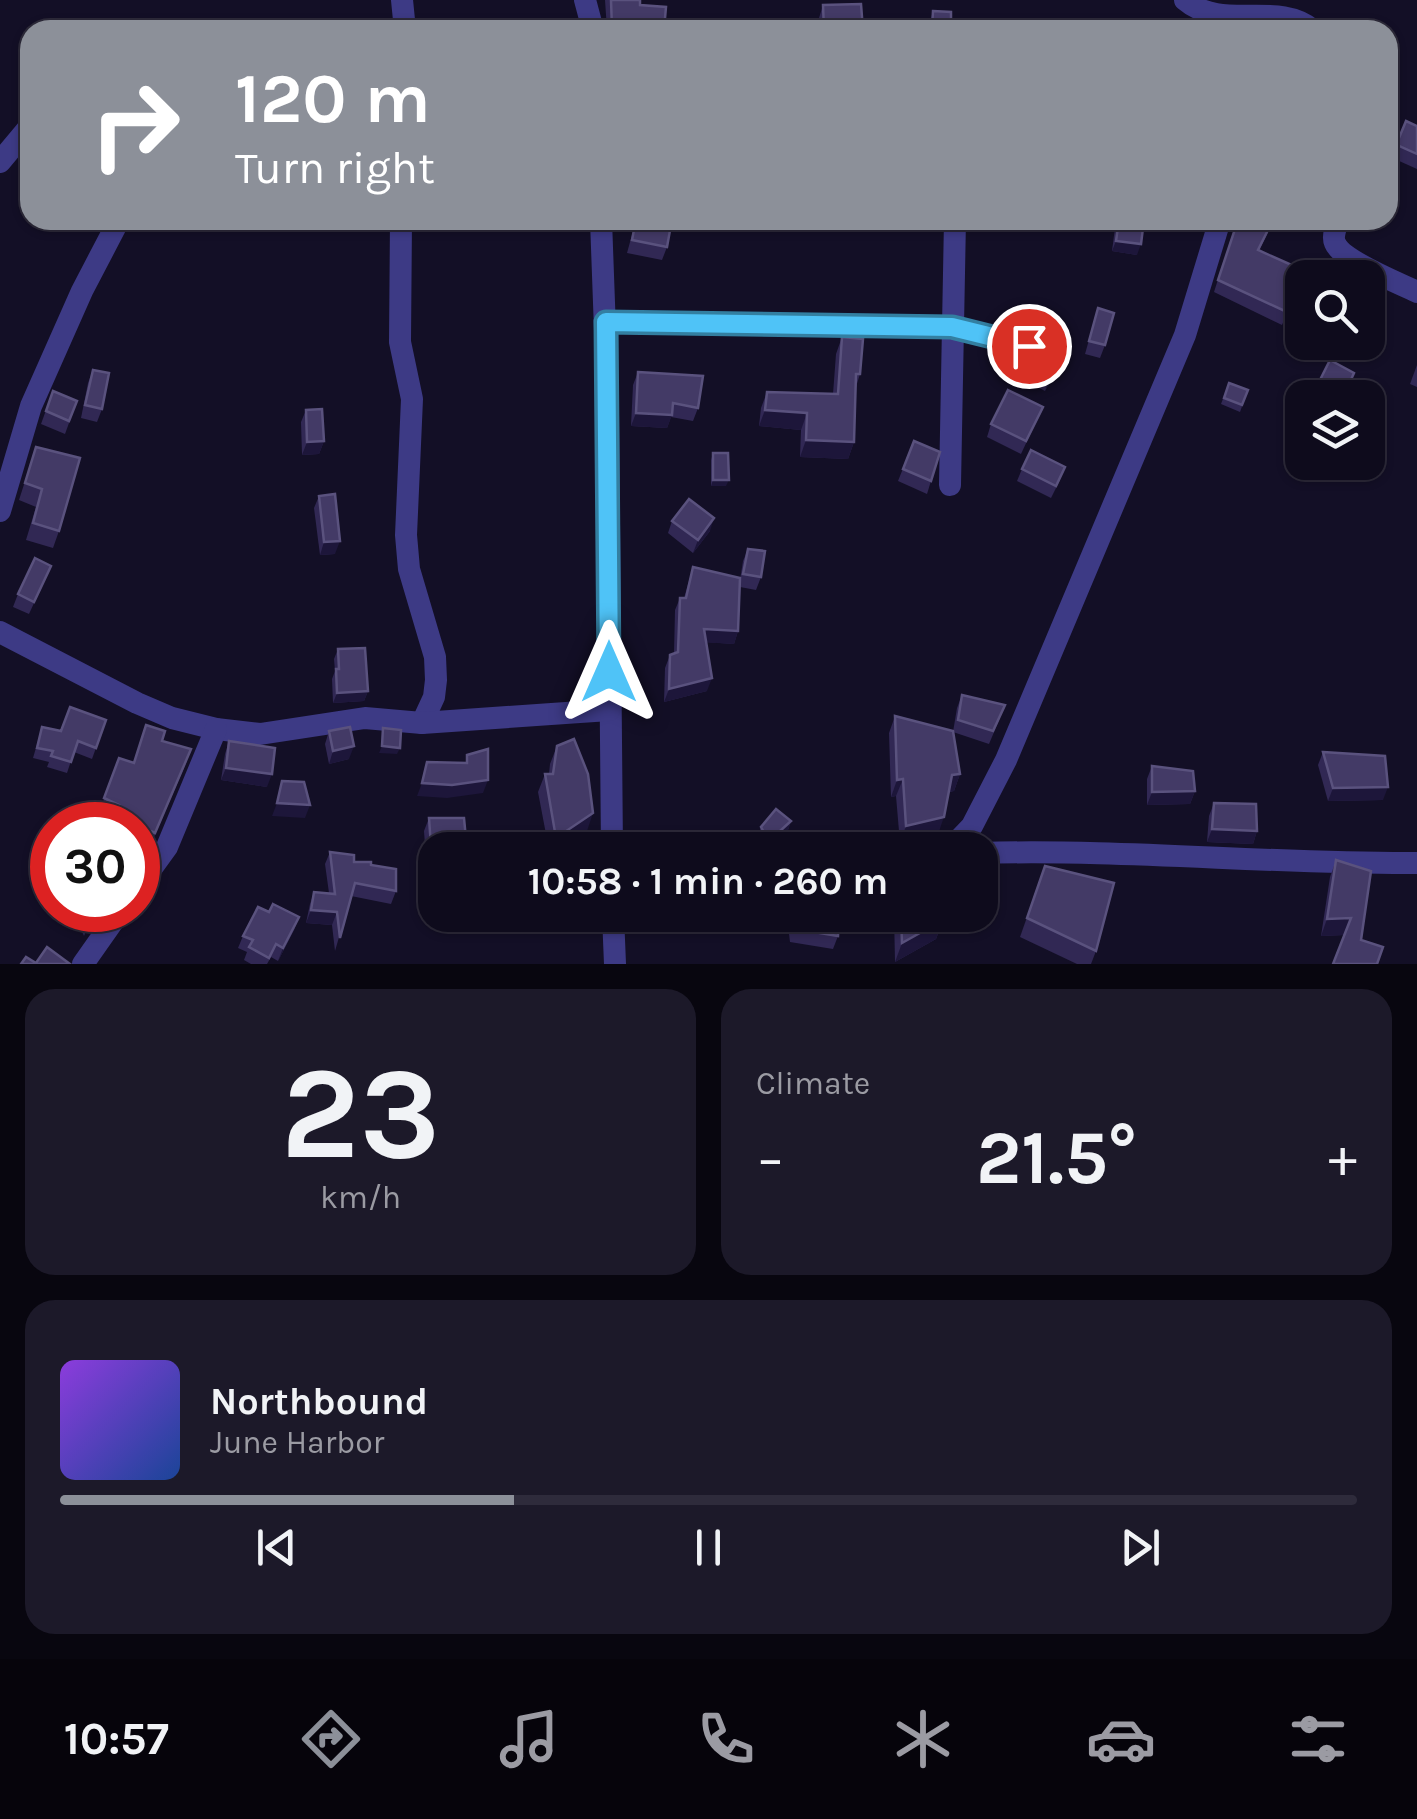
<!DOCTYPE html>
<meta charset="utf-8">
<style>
:root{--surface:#0e0b1c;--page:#1c1929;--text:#f1f3f6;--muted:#9b9ba3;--line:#2e2b3b;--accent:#8c9099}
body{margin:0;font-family:Karla,sans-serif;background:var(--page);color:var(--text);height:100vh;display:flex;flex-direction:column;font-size:38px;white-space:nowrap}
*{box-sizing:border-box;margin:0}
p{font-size:32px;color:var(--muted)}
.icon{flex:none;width:55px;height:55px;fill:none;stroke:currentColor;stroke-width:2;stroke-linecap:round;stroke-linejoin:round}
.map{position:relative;height:964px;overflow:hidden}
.sheet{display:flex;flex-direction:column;gap:25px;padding:25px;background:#08060f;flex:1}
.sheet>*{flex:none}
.guide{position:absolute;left:20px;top:20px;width:1378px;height:210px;border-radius:30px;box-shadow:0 2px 8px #0004,0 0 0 2px var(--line);background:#8c9099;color:#fff;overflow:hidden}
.tools{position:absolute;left:1285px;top:260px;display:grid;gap:20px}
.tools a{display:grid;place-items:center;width:100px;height:100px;border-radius:20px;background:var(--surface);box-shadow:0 2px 8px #0004,0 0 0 2px var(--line);font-size:50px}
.speed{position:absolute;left:30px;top:802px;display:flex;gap:20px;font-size:50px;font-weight:700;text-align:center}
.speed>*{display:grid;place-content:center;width:130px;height:130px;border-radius:50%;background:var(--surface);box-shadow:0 2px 8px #0004,0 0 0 2px var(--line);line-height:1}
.speed .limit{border:15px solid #d22;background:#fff;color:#111}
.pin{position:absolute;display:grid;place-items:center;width:85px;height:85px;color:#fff;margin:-42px;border:5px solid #fff;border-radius:50%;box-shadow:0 2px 10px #0007}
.me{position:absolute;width:110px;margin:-55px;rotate:0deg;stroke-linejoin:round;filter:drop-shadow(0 0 8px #0008)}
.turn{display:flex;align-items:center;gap:35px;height:210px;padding:0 50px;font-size:45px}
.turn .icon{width:130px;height:130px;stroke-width:2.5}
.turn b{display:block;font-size:70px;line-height:85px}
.big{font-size:75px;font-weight:700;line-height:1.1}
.sheet .card{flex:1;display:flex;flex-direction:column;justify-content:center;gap:15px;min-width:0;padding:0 35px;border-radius:30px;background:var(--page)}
.sheet .dial{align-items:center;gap:0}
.dial b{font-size:130px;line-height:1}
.song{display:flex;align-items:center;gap:30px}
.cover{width:120px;height:120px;border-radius:15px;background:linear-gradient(135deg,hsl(270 70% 55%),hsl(220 70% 35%))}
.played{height:10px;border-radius:5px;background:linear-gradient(90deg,var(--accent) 35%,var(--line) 35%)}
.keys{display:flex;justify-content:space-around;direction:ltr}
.heat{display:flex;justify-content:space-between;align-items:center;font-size:55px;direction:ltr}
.sheet .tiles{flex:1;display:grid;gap:25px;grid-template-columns:1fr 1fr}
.card:last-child{grid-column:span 2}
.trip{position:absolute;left:418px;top:832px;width:580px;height:100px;border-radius:30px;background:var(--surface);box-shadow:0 2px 8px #0004,0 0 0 2px var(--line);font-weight:700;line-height:100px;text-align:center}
.menu{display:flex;height:160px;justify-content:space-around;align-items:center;background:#06040b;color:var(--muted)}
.menu .icon{width:70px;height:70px}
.menu .current{color:var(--accent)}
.menu b{font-size:45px;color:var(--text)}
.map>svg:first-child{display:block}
</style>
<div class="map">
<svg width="1417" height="964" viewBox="0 0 1417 964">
<rect width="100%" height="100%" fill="#130f26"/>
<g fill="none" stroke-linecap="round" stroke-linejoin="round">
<g stroke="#3d3a85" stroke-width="22">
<path d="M402,0L405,30"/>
<path d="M585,0L593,30"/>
<path d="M1185,0C1222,32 1278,0 1313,30"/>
<path d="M0,162L30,126"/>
<path d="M401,220L400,342L412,399L406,535L409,569L435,657L436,680L434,697L422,723"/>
<path d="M601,220L608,413L612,850"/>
<path d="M1339,220C1336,227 1332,236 1335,243C1342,261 1399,283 1417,292"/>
<path d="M606,322L952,327L1029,346"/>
<path d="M950,485L955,220"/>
<path d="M0,511L31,406L82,291L119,220"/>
<path d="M0,632L137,703L172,718L216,729L260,734L365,718L422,723L609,710"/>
<path d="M949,850L972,826L1006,760L1185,335L1220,220"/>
<path d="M980,853C1126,849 1271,864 1417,863"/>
<path d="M138,887L167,847L216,729"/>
<path d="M613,915L615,964"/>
<path d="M83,964L121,910"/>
</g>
</g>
<g fill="#312854">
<path d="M605,0H640V5L664,30H607Z"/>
<path d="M823,5L863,30H819V18Z"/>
<path d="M933,11L951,30H928Z"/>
<path d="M1417,126V169L1388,156V138H1399Z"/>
<path d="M636,220L667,247L662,260L627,253Z"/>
<path d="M1118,220L1137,255L1112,251L1115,228Z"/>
<path d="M1237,220H1274L1259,251L1300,283L1282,325L1214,292Z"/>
<path d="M1098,308L1105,345L1100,358L1085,354Z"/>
<path d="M842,337L860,374L856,387L854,442L848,459L800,457L801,430L759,426L761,408L767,392L833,394L836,354Z"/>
<path d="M1068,345L1064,358L1045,391L1030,383L1035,370Z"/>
<path d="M1417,365V387L1410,384Z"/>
<path d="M93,370L102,409L97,422L81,418L88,383Z"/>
<path d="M638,372L698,408L693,421L671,417L667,428L631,426L633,385Z"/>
<path d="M1229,383L1248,390L1240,412L1221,404Z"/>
<path d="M53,391L77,401L65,434L41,424Z"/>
<path d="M1043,407L1021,454L987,437L991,424Z"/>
<path d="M306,410L324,441L319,454L302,455L301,422Z"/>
<path d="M914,441L931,481L927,494L898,481Z"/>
<path d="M36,447L59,531L53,548L26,540L36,507L19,500Z"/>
<path d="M713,453L726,486H711V460Z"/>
<path d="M1022,469L1060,480L1051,498L1017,481Z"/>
<path d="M319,496L335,554L320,555L314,508Z"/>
<path d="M672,521L710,531L693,553L668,533Z"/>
<path d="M748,549L761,577L756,590L740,587L738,631L734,644L706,642L707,691L664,702L665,668L670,655L674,654L675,610L680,598H684L693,567L740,580L743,561Z"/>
<path d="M51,566L29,614L13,607L18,594Z"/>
<path d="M338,649L368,691L364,701L333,703L332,679L335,671L334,659Z"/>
<path d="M962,695L1000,718L989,744L953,732L960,774L954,791L949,792L938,834L900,843L896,796L891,797L889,733L895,716L953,732L957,708Z"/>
<path d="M106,720L92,759L74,752L67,773L47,767L49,762L33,758L42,727L61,731Z"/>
<path d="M329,731L349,759L329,764L325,744Z"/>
<path d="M162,741L187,761L151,844L138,839V825H111L114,816L100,810L119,758L134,762Z"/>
<path d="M229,741L267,787L221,780L225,754Z"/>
<path d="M557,746L587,831L558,850H549L538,792L545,774H549L550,764Z"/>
<path d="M1323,752L1383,800L1328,801L1318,765Z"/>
<path d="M1152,766L1195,791L1190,804L1147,805V779Z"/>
<path d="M1214,803L1257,831L1253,844L1207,842L1209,816Z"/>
<path d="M429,818L435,850V872L427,874L424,831Z"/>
<path d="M791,821L787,833L768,850H762L756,840L761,827Z"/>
<path d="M330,852L354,862L371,865L396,891L391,904L351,896L335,951L332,925L306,923L310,904L314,892L329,893L325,864Z"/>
<path d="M1336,860L1361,940L1344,935L1321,936L1330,877Z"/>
<path d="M1045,866L1096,951L1091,964H1077L1020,937Z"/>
<path d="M72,910H95L84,936Z"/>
<path d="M269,912L299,917L294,930L278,961L271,957L267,964H251L244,960L247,952L238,948L243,936Z"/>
<path d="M788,915H839L838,936L833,949L790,942L787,918Z"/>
<path d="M894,915H943V920L936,939L895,962Z"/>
</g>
<g fill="#1d163a">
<path d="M1116,241L1141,244L1137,255L1112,251Z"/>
<path d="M1068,345L1064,358L1045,391L1049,379Z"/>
<path d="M765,410L807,413L801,430L759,426Z"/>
<path d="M636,413L672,415L667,428L631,426Z"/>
<path d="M806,440L854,442L848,459L800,457Z"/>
<path d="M324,441L319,454L302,455L307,442Z"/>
<path d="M713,480H729L726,486H711Z"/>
<path d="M714,518L710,531L693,553L698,540Z"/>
<path d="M340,541L335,554L320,555L324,542Z"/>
<path d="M704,629L738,631L734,644L699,642Z"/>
<path d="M712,678L707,691L664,702L669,689Z"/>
<path d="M368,691L364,701L333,703L337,693Z"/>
<path d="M354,746L349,759L329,764L333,751Z"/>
<path d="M382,746L400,748L397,754L379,753Z"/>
<path d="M226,768L272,774L267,787L221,780Z"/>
<path d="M960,774L954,791L945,792L952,775Z"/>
<path d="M903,779L896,796L891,797L897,780Z"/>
<path d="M488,780L483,793L447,798L417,796L422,783Z"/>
<path d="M1388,787L1383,800L1328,801L1333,788Z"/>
<path d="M1195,791L1190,804L1147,805L1152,792Z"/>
<path d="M277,803L310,805L305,818L272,816Z"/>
<path d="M593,813L587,831L558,850H551L556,838Z"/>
<path d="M944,817L938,834L900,843L906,826Z"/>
<path d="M791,821L787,833L768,850H766L769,841Z"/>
<path d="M1212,829L1257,831L1253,844L1207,842Z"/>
<path d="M435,860V872L427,874L432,861Z"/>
<path d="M311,910L337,912L332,925L306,923Z"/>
<path d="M299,917L294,930L278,961L283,948Z"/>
<path d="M1351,918L1345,935L1321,936L1327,919Z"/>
<path d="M943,920L936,939L895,962L902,943Z"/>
</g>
<g fill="#433a66" stroke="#5a527e" stroke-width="2.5">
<path d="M611,0H640V5L666,7L664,30H645V28L612,29Z"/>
<path d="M861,4L863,30H824L823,5Z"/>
<path d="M933,11L951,12V30H932Z"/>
<path d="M1406,121L1417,126V154L1388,141V138H1399Z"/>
<path d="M636,220H646L671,225L667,247L632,240Z"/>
<path d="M1119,220H1144L1141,244L1116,241Z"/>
<path d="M1238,220H1273L1258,250L1305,271L1287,312L1218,280Z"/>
<path d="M1098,308L1114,313L1105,345L1089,341Z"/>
<path d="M1054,336L1068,345L1049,379L1035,370Z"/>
<path d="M842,337L863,339L860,374H856L854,442L806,440L807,413L765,410L767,392L838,394Z"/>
<path d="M1330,360L1354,373L1349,384L1356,388L1351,398H1311Z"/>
<path d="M93,370L109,373L102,409L85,405Z"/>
<path d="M638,372L703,376L698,408L673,403L672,415L636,413Z"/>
<path d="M1229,383L1248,390L1242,405L1224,398Z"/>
<path d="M1008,390L1043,407L1026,441L991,424Z"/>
<path d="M53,391L77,401L69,421L46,411Z"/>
<path d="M322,409L324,441L307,442L306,410Z"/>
<path d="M914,441L940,452L931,481L903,469Z"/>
<path d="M36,447L80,458L59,531L33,523L42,489L25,483Z"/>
<path d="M1031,450L1065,467L1056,486L1022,469Z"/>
<path d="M713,453H728L729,480H713Z"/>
<path d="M335,494L340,541L324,542L319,496Z"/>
<path d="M689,499L714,518L698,540L672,521Z"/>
<path d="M748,549L765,551L761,577L743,574Z"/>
<path d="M35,558L51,566L34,602L18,594Z"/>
<path d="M693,567L740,578L738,631L704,629L712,678L669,689L670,655L678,652L680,598H686Z"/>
<path d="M365,648L368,691L337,693L336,669H339L338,649Z"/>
<path d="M962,695L1005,705L993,731L958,720Z"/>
<path d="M70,707L106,720L96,748L78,741L71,762L51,756L53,751L37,748L42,727L61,731Z"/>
<path d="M895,716L953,731L960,774L952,775L944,817L906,826L903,779L897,780Z"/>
<path d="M146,725L165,731L162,741L191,749L155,833L114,815L119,805L104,798L119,758L134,763Z"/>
<path d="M350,727L354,746L333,751L329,731Z"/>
<path d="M383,728L401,730L400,748L382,746Z"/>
<path d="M574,739L588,774L593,813L556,838L545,774H553L557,746Z"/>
<path d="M229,741L275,748L272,774L226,768Z"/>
<path d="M488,749V780L452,785L422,783L427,762L467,763V755Z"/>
<path d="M1323,752L1385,756L1388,787L1333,788Z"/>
<path d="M1152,766L1193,771L1195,791L1152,792Z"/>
<path d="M282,781L304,782L310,805L277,803Z"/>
<path d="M1214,803L1256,804L1257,831L1212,829Z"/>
<path d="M776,809L791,821L769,841L761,827Z"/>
<path d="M429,818H464L467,850H435V860L432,861Z"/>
<path d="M330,852L354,855V862H371V865L396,869V891L355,883L340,938L337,912L311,910L314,892L335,894Z"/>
<path d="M1336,860L1371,871L1361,940L1383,947L1377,964H1333L1351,918L1327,919Z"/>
<path d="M1045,866L1114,883L1096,951L1027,918Z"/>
<path d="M273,904L299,917L283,948L276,944L269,958L249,947L253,940L243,936L258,907L269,912Z"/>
<path d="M77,910H95L87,930Z"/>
<path d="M793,915H839L838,936L795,929Z"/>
<path d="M901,915H943V920L902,943Z"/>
<path d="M47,947L70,964H21L26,957L36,963Z"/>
</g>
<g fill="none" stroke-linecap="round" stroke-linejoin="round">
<g stroke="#337fa1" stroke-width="25">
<path id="route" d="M609,672L606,322L952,327L1029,346"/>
</g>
<use href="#route" stroke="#4fc3f7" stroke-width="18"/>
</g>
</svg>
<div class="tools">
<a><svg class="icon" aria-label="search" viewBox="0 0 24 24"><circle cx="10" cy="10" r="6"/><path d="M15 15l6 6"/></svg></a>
<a><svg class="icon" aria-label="layers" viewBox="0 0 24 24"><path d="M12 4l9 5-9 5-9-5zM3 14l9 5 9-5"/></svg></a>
</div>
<div class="speed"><div class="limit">30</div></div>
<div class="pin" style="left:1029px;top:346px;background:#d93025"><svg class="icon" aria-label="arrive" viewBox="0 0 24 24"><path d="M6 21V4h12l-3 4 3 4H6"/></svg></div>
<svg class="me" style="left:609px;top:672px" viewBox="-20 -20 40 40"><path d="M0-17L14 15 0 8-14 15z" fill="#4fc3f7" stroke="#fff" stroke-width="4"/></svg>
<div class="trip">10:58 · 1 min · 260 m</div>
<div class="guide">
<div class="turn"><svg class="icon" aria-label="right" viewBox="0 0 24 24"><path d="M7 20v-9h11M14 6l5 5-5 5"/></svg><div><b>120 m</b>Turn right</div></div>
</div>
</div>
<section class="sheet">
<div class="tiles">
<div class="card dial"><b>23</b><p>km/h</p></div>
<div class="card"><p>Climate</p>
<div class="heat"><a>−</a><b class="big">21.5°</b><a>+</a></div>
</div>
<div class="card">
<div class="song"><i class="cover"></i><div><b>Northbound</b><p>June Harbor</p></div></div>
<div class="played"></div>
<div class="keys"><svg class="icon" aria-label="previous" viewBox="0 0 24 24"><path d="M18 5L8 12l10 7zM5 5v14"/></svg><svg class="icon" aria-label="pause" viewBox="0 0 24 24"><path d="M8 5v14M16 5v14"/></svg><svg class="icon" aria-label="next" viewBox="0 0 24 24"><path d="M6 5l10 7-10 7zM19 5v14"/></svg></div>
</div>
</div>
</section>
<nav class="menu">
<b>10:57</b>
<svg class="icon current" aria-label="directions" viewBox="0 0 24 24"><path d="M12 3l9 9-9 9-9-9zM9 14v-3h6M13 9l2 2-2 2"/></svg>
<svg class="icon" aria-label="music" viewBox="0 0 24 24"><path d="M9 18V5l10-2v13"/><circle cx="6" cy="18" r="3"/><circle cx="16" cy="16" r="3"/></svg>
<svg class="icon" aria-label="phone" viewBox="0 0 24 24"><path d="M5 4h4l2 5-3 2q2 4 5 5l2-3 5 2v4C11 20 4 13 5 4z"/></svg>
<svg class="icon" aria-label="climate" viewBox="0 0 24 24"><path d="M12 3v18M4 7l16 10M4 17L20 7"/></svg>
<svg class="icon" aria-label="car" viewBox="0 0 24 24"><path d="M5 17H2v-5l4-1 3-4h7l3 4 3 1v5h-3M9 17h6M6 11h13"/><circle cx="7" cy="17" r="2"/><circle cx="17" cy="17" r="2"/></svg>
<svg class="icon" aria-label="filters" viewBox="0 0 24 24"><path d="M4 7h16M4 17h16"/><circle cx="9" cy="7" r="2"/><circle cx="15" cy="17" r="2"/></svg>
</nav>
